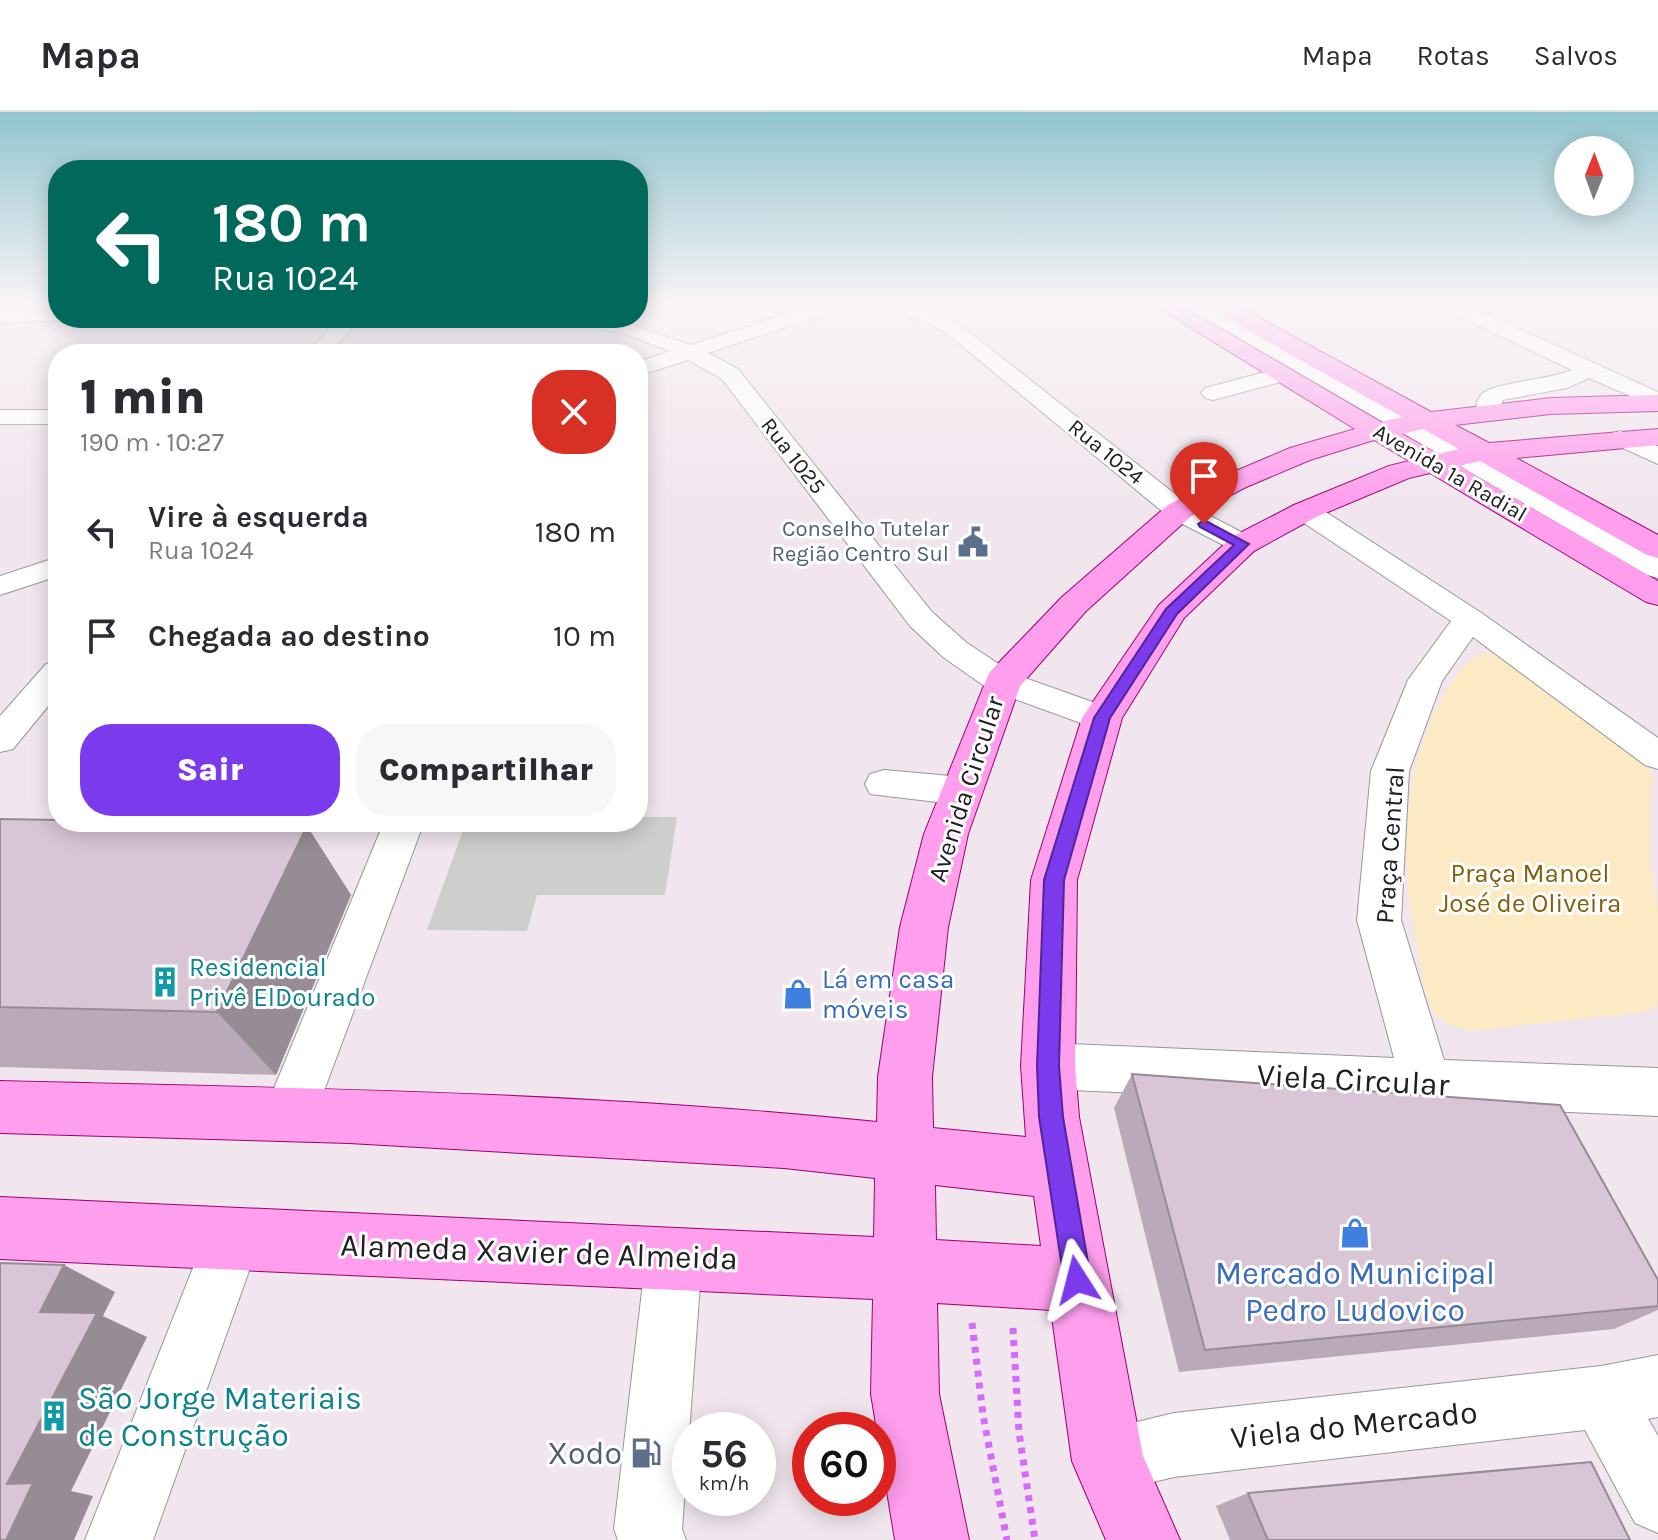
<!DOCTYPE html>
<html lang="pt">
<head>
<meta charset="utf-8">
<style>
  :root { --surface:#fff; --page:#f7f7f7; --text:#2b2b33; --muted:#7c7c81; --line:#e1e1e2; --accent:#7c3aed }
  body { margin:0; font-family:Karla,sans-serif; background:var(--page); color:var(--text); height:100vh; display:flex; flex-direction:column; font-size:30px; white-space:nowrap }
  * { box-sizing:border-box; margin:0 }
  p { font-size:26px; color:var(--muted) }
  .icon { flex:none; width:44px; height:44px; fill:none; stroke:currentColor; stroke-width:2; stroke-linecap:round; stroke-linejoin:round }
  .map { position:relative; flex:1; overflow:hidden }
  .drawer { position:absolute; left:48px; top:232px; width:600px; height:488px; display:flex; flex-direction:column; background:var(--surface); border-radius:32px; box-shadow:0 4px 20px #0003 }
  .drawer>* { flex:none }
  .top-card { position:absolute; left:48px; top:48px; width:600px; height:168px; border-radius:32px; box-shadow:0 4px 20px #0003; background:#00695c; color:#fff; overflow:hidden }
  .needle { width:52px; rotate:1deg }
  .controls { position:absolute; left:1554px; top:24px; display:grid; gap:16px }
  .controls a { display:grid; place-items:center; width:80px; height:80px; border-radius:50%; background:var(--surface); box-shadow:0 4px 20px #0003; font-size:40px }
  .speed { position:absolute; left:672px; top:1300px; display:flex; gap:16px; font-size:40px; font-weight:700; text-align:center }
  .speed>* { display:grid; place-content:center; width:104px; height:104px; border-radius:50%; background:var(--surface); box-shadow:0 4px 20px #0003; line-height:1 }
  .speed small { font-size:20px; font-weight:400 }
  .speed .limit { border:12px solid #d22; background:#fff; color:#111 }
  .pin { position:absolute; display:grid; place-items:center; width:68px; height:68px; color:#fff; margin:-82px -34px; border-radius:50% 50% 50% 0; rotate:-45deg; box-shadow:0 0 8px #0007 }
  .pin .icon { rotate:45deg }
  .me { position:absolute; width:88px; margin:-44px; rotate:351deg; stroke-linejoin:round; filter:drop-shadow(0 0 6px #0008) }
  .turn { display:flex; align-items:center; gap:28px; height:168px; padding:0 32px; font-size:36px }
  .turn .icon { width:104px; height:104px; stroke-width:2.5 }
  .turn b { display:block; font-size:56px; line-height:68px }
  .round { display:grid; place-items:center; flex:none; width:84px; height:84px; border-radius:32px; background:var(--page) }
  .head { display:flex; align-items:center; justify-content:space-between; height:136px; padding:0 32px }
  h1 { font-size:48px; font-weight:800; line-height:60px }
  .primary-button { display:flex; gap:16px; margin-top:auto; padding:16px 32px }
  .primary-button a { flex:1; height:92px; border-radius:32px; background:var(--accent); color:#fff; font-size:32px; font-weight:800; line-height:92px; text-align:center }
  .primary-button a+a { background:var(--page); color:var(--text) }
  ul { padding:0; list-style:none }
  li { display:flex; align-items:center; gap:24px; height:104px; padding:0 32px }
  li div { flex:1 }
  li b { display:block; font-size:30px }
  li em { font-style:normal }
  header { display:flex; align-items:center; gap:48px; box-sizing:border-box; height:112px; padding:0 40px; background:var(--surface); border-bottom:2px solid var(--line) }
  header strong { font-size:38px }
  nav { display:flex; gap:44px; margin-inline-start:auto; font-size:28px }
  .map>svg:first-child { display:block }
</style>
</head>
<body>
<header>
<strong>Mapa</strong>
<nav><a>Mapa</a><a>Rotas</a><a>Salvos</a></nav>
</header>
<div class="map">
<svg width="1658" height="1428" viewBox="0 0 1658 1428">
  <rect width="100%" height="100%" fill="#f1e6ee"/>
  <!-- religious -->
  <path fill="#cecece" d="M 638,705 L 677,705 L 665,783 L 537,783 L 527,819 L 427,818 L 466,710 L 638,710 Z"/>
  <!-- park -->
  <path fill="#fbeac3" d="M 1484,541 L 1501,544 L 1642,646 L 1652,661 L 1649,745 L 1658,799 L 1658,890 L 1652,899 L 1469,919 C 1461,916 1448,913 1441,908 C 1424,894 1423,865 1419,845 C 1400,757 1398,666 1443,584 C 1453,567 1465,547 1484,541 Z"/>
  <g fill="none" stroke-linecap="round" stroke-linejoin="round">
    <!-- minor casing -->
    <g stroke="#979797" stroke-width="2">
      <g id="minor">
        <path d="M 823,190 L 853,190 L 850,194 L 708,241 L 738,257 L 932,500 L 967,531 L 1014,562 L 1115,598 L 1120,606 L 1115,614 L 1102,618 L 1089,614 L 990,578 L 943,545 L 910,514 L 722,267 L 688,248 L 638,264 L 638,250 L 670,239 L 627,223 L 565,210 L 562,206 L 614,207 L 691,233 Z"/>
        <path d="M 885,190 L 911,190 L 958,211 L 1189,393 L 1253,426 L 1258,432 L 1253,438 L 1243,441 L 1233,438 L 1169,405 L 944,219 L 888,194 Z"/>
        <path d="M 1177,190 L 1201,190 L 1658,445 L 1658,466 L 1647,463 Z"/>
        <path d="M 1434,190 L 1460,190 L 1658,280 L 1658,296 L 1589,266 L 1567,276 L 1503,288 L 1496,306 L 1480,306 L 1476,301 C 1477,294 1476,288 1481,283 C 1492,270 1550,268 1572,258 L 1437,194 Z"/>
        <path d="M 58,198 L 58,206 L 67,206 L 65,208 L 0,211 L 0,199 Z"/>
        <path d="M 339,206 L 360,206 L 330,242 L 307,242 Z"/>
        <path d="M 1280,256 L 1288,258 L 1291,263 L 1288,268 L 1213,288 L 1205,286 L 1201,281 L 1205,276 Z"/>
        <rect x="0" y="298" width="58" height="14"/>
        <path d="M 1621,319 L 1658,334 L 1658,352 L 1612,331 L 1609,326 L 1612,321 Z"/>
        <path d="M 1305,391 L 1315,393 L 1480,500 L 1658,626 L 1658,657 L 1645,653 L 1473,525 L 1442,569 L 1409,659 L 1401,808 L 1444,948 L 1658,956 L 1658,1004 L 1048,977 L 1031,970 L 1023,954 L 1031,938 L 1048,931 L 1394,946 L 1357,808 L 1371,659 L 1408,568 L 1451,509 L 1295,405 L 1291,399 L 1295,393 Z"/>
        <path d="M 58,445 L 58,464 L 0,483 L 0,464 Z"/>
        <path d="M 58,549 L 58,582 L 13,637 L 0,640 L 0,604 L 46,552 Z"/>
        <path d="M 884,658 L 962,665 L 976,669 L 981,679 L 976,689 L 962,693 L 870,682 L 865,672 L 870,662 Z"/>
        <path d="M 384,710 L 424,710 L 315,1003 L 307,1020 L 289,1027 L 271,1020 L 263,1003 Z"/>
        <path d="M 232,1100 L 252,1108 L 260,1128 L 153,1428 L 85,1428 L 212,1108 Z"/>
        <path d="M 674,1117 L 694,1125 L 702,1145 L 682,1417 L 686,1428 L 618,1428 L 614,1417 L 646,1145 L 654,1125 Z"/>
        <path d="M 1658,1243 L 1658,1305 L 1648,1307 L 1658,1324 L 1658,1421 L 1635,1411 L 1585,1318 L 1174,1365 L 1108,1381 L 1085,1372 L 1076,1349 L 1085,1326 L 1108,1317 L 1174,1301 L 1601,1254 Z"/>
      </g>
    </g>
    <!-- major casing -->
    <g stroke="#9c0070" stroke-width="2">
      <path id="major" d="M 1149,190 L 1175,190 L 1381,310 L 1402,305 L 1225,206 L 1222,201 L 1225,196 L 1241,196 L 1431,300 L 1551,286 L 1658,283 L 1658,299 L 1551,302 L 1455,313 L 1489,331 L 1658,317 L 1658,333 L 1516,346 L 1658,423 L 1658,446 L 1647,443 L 1480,349 L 1459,354 L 1658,469 L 1658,493 L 1646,490 L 1430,361 L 1409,366 L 1316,405 L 1254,439 L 1184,506 L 1122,606 L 1077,768 L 1075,954 L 1079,1005 L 1143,1344 L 1180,1428 L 1106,1428 L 1072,1349 L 1051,1198 L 937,1191 L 939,1282 L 969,1428 L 895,1428 L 871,1282 L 873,1187 L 0,1147 L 0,1085 L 874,1125 L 875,1066 L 784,1056 L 349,1031 L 0,1021 L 0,969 C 292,976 586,980 877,1010 L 878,965 L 900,815 L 924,722 L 989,561 L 1062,485 L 1168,393 L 1224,364 L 1290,336 L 1355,317 ZM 1423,317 L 1459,337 L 1438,342 L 1402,322 ZM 1374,328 L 1409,349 L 1389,354 L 1294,393 L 1232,425 L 1159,493 L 1088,597 L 1082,606 L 1031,768 L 1021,954 L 1026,1025 L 933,1016 L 932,965 L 948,815 L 968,722 L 1020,574 L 1086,499 L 1190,405 L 1244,376 L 1310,348 ZM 935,1073 L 1034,1084 L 1041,1134 L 936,1128 Z"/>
    </g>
    <!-- path -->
    <g stroke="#d46afe" stroke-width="7" stroke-dasharray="6 6" stroke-linecap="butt">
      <path d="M 972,1211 L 983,1303 L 1007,1428"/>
      <path d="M 1013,1216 L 1019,1320 L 1035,1428"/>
    </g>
    <!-- minor -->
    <use href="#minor" fill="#fff" fill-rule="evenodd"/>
    <!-- major -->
    <use href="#major" fill="#fe9eed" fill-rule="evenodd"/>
  </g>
  <!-- wall -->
  <g fill="#baaab9">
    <path d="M 0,707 L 307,714 L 351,783 L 276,963 L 0,955 Z"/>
    <path d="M 1132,962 L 1658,1168 L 1658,1198 L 1614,1217 L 1179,1260 L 1114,996 Z"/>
    <path d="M 1248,1381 L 1630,1428 L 1230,1428 L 1216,1394 Z"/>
  </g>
  <!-- shaded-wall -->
  <g fill="#978b96">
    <path d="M 307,714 L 351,783 L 276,963 L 217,900 Z"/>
    <path d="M 64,1153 L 115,1180 L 103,1204 L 147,1225 L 71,1379 L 93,1384 L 74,1428 L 6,1428 L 7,1372 L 40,1200 Z"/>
  </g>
  <!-- building -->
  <g fill="#d8c6d7" stroke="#978b96" stroke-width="2">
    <path d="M 0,707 L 58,708 L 58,710 L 139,710 L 307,714 L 217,900 L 0,895 Z"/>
    <path d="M 1132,962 L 1560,993 L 1658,1168 L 1658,1194 L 1205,1238 Z"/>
    <path d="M 0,1151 L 64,1153 L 40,1200 L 97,1201 L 7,1372 L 33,1371 L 6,1428 L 0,1428 Z"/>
    <path d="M 1591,1350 L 1630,1428 L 1268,1428 L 1248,1381 Z"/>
  </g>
  <!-- sky -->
  <linearGradient id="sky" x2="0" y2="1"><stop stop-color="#91c5ce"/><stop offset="0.49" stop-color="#f9f4f7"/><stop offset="1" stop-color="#f9f4f7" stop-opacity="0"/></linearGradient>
  <rect width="1658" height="390" fill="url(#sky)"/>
  <!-- route -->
  <path fill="#7c3aed" stroke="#51269a" stroke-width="2" d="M 1204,408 L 1249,432 L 1177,502 L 1110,606 L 1064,768 L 1059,954 L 1063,1005 L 1091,1168 L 1087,1177 L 1077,1181 L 1068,1177 L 1064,1168 L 1039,1005 L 1037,954 L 1044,768 L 1094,606 L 1166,497 L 1234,433 L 1200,415 L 1198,412 Z"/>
  <!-- icons -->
  <defs>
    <g id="civic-bare" transform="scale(2.4)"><path d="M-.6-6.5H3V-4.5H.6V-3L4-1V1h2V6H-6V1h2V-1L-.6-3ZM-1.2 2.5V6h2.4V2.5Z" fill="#5c6f8a" stroke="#fff" stroke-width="2.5" paint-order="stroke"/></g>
    <g id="building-bare" transform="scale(2.4)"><path d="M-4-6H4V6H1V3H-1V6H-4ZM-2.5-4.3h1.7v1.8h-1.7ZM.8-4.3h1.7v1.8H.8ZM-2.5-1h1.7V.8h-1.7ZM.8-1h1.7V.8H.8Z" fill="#0f9aa8" stroke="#fff" stroke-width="2.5" paint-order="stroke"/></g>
    <g id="shop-bare" transform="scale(2.4)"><path d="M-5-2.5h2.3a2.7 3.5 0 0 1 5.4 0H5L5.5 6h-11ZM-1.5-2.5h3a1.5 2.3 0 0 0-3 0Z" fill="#3f7fe0" stroke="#fff" stroke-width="2.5" paint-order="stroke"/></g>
    <g id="fuel-bare" transform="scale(2.4)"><path d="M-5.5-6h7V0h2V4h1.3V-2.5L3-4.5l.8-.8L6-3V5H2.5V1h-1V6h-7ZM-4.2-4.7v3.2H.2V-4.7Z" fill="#5c6f8a" stroke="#fff" stroke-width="2.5" paint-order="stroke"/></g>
  </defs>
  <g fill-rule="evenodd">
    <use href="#civic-bare" x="973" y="430"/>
    <use href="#building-bare" x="165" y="870"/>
    <use href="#shop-bare" x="798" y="882"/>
    <use href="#shop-bare" x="1355" y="1121"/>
    <use href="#building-bare" x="54" y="1304"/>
    <use href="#fuel-bare" x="646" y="1341"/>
  </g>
  <g text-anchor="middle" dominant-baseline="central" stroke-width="6" stroke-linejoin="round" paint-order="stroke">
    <!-- far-street labels -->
    <g font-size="22" fill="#202020" stroke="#fff">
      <text transform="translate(1106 340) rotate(39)">Rua 1024</text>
      <text transform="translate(793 344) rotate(52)">Rua 1025</text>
      <text transform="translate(1450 361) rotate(30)">Avenida 1ª Radial</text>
    </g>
    <!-- far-service labels -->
    <g font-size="22" fill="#4e5e75" stroke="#fff" text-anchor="end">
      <text x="949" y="417">Conselho Tutelar<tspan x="949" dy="25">Região Centro Sul</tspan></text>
    </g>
    <!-- street labels -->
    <g font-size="26" fill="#202020" stroke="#fff">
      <text transform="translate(966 677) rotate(-72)">Avenida Circular</text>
      <text transform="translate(1390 733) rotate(-86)">Praça Central</text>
    </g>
    <!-- park labels -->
    <g font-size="26" fill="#845e09" stroke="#fff">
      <text x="1530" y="761">Praça Manoel<tspan x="1530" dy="30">José de Oliveira</tspan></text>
    </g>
    <!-- culture labels -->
    <g font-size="26" fill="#0d838f" stroke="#fff" text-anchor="start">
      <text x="189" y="855">Residencial<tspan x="189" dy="30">Privê ElDourado</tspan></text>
    </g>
    <!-- shop labels -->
    <g font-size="26" fill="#366cbe" stroke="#fff" text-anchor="start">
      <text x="822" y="867">Lá em casa<tspan x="822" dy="30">móveis</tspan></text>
    </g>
    <!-- near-street labels -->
    <g font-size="32" fill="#202020" stroke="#fff">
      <text transform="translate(1353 968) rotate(3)">Viela Circular</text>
      <text transform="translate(539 1140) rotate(2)">Alameda Xavier de Almeida</text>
      <text transform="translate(1354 1313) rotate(-6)">Viela do Mercado</text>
    </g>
    <!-- near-shop labels -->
    <g font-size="32" fill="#366cbe" stroke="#fff">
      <text x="1355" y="1161">Mercado Municipal<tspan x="1355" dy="37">Pedro Ludovico</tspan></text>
    </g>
    <!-- near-culture labels -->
    <g font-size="32" fill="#0d838f" stroke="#fff" text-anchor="start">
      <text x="78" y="1286">São Jorge Materiais<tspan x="78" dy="37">de Construção</tspan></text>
    </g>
    <!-- near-service labels -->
    <g font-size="32" fill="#4e5e75" stroke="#fff" text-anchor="end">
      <text x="622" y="1341">Xodo</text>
    </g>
  </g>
</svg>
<div class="controls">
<a><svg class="needle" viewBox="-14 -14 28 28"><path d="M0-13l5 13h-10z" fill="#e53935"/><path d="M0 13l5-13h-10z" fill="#7c7c81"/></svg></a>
</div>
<div class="speed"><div>56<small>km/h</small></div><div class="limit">60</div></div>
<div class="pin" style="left:1204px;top:412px;background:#d93025"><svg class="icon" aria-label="arrive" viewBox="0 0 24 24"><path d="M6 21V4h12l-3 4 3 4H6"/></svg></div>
<svg class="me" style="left:1077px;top:1168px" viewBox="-20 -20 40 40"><path d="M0-17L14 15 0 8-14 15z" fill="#7c3aed" stroke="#fff" stroke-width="4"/></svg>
<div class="top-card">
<div class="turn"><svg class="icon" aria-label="left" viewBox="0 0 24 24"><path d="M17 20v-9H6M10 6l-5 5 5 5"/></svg><div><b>180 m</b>Rua 1024</div></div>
</div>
<section class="drawer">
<div class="head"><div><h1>1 min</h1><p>190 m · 10:27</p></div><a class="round" style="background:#d93025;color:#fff"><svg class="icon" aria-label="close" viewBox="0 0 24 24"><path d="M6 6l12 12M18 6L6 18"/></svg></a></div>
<ul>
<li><svg class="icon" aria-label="left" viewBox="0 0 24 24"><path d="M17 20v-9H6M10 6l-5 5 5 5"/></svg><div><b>Vire à esquerda</b><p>Rua 1024</p></div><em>180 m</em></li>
<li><svg class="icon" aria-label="arrive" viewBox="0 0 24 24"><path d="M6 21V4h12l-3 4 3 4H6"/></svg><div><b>Chegada ao destino</b></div><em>10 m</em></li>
</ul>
<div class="primary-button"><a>Sair</a><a>Compartilhar</a></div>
</section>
</div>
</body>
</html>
